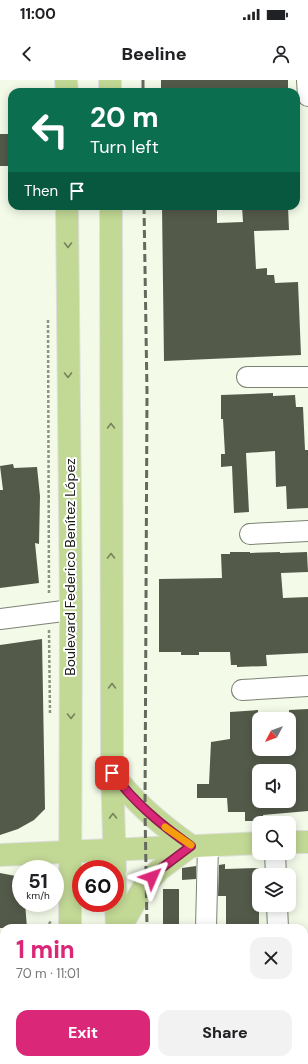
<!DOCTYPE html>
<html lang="en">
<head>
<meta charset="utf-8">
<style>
  :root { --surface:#fff; --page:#f2f2f2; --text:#202124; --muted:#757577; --accent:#db2777 }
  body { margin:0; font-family:"DM Sans",sans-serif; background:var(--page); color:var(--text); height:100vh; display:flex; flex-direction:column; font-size:15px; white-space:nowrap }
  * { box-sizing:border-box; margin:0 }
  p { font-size:13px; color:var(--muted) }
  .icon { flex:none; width:22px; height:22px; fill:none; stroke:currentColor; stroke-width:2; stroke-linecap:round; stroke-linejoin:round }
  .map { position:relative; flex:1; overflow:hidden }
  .details { position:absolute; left:0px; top:844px; width:308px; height:140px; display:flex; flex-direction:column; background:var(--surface); border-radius:12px 12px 0 0; box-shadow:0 2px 10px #0003 }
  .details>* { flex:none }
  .top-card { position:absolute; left:8px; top:8px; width:292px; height:122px; border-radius:12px; box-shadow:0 2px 10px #0003; background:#0b6e4f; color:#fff; overflow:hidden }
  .needle { width:26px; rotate:229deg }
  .tools { position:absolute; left:252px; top:632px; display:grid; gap:8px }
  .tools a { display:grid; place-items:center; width:44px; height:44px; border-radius:8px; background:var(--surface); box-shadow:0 2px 10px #0003; font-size:20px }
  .speed { position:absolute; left:12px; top:780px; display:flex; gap:8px; font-size:20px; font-weight:700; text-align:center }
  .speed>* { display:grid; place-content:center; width:52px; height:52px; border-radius:50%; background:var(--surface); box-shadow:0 2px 10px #0003; line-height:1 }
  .speed small { font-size:10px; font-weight:400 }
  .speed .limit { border:6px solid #d22; background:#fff; color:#111 }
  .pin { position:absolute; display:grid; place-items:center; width:34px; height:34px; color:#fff; margin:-17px; border-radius:8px; box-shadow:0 2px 6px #0006 }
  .me { position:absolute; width:44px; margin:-22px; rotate:47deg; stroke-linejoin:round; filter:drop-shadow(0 0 3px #0008) }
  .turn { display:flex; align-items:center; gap:14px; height:84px; padding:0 16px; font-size:18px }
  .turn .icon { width:52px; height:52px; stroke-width:2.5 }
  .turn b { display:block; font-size:28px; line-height:34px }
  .then { display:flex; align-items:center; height:38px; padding:0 16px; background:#0003; gap:8px; font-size:15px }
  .round { display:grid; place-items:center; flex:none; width:42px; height:42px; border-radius:12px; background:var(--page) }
  .overview { display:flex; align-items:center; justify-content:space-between; height:68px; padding:0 16px }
  h1 { font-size:24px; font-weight:800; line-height:30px; color:var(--accent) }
  .primary-button { display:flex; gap:8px; margin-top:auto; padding:8px 16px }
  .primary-button a { flex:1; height:46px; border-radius:12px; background:var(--accent); color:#fff; font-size:16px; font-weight:800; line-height:46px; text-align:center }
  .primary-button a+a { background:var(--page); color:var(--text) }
  .status { display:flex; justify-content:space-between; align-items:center; height:28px; padding:0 20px; background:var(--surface); direction:ltr }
  .status svg { height:11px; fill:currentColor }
  header { display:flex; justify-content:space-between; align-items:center; height:52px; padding:0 16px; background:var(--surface); font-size:18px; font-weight:800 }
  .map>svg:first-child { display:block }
</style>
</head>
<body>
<div class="status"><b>11:00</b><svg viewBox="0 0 49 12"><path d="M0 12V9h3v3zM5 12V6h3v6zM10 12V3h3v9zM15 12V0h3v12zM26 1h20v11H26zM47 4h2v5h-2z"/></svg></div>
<header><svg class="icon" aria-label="back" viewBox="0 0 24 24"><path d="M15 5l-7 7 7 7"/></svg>Beeline<svg class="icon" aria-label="person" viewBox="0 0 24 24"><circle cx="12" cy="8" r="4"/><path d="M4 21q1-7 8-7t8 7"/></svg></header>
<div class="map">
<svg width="308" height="984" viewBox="0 0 308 984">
  <rect width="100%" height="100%" fill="#f3fae8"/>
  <!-- building -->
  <g fill="#545a4a" fill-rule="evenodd">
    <rect x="161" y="0" width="127" height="12"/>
    <rect x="0" y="54" width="12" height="32"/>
    <path d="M 162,126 L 217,126 L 217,143 L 243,142 L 242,126 L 288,126 L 289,150 L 254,151 L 256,189 L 267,188 L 267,195 L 274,195 L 275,203 L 298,202 L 301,275 L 164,281 Z"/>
    <path d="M 273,313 L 273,316 L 295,315 L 296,327 L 303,327 L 305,370 L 308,370 L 308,428 L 287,429 L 286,406 L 276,407 L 275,371 L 246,373 L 249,432 L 234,433 L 232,386 L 221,387 L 221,374 L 225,374 L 223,339 L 221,339 L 221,315 Z"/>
    <path d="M 13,384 L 14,388 L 37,387 L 40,416 L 39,464 L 35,463 L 39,503 L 0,508 L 0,410 L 3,410 L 0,386 Z"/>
    <path d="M 230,472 L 250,472 L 250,473 L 280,472 L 280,473 L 307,472 L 308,492 L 281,493 L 283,518 L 308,517 L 308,573 L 266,575 L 267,586 L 237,587 L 237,585 L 231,585 L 230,572 L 199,572 L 199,575 L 181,575 L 181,572 L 159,572 L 159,499 L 222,498 L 221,474 L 230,474 Z"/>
    <path d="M 42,559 L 45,729 L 34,740 L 18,749 L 0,755 L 0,565 Z"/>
    <path d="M 308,629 L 308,731 L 263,735 L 264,741 L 245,741 L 245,732 L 228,732 L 227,718 L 197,718 L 197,704 L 209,704 L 211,662 L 230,659 L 230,632 L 258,630 L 259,669 L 289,669 L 289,630 ZM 259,691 L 289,691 L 289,721 L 259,721 Z"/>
    <path d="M 225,784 L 225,789 L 259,788 L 259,848 L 226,848 L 226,816 L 218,816 L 219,785 Z"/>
    <path d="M 196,786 L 196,799 L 182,800 L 182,788 Z"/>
    <path d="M 0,793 L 21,797 L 21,823 L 25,823 L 27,848 L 0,848 Z"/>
    <rect x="163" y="809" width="16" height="39"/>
  </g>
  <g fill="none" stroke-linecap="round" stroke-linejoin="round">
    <!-- minor casing -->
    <g stroke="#7c8373" stroke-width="22">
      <g id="minor">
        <path d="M 307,0 L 308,16"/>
        <path d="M 247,297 L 308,297"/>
        <path d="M 250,454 L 308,451"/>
        <path d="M 0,539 L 71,530"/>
        <path d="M 242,610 L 308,606"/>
        <path d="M 275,773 L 276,795"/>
        <path d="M 277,825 L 278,848"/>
        <path d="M 206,848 L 208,765"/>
        <path d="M 304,921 L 308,920"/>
        <path d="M 284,980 L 284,984"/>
        <path d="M 204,984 L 204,980"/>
      </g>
    </g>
    <!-- major casing -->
    <g stroke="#dedfde" stroke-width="24">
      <g id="major">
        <path d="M 66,0 L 67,12"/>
        <path d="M 110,0 L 110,12"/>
        <path d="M 67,126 L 71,530 L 70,848"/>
        <path d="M 111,126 L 112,693 L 115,789"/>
        <path d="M 112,693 C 135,723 160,744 191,766 L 159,790 L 145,805 L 120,848"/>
        <path d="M 289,762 L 308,762"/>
        <path d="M 0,775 L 259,763"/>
        <path d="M 115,800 L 117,848"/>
        <path d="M 119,980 L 119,984"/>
        <path d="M 70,984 L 70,980"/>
      </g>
    </g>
    <!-- path -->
    <g stroke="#8d9285" stroke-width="2.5" stroke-dasharray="3 2" stroke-linecap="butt">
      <path d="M 48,240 L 49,515"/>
      <path d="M 49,550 L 50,635"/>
      <path d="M 46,848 L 51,841"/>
      <path d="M 43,980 L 43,984"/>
    </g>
    <!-- minor -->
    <use href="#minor" stroke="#fff" stroke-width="20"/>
    <!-- major -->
    <use href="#major" stroke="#c2d895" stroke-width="22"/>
    <!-- rail -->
    <g stroke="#65695e" stroke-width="3" stroke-dasharray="8 4" stroke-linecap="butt">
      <path d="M 143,0 L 143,12"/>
      <path d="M 144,126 L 147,313 L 145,730 L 147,848"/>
      <path d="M 154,980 L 154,984"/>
    </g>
  </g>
  <!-- one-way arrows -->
  <defs><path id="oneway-chevron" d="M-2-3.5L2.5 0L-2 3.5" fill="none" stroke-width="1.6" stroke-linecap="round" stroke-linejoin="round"/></defs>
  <g stroke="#75825a">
    <use href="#oneway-chevron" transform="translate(68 165) rotate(90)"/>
    <use href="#oneway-chevron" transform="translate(68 295) rotate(89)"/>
    <use href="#oneway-chevron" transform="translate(111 346) rotate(-90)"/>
    <use href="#oneway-chevron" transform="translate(111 476) rotate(-90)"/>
    <use href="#oneway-chevron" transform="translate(112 606) rotate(-90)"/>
    <use href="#oneway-chevron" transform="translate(71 636) rotate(90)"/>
    <use href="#oneway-chevron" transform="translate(113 736) rotate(-91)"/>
  </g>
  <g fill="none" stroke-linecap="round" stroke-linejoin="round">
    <!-- route casing -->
    <g stroke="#8e194d" stroke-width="10">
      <path id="route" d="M 112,693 C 135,723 160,744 191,766 L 159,790 L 152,797"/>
    </g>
    <!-- route -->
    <use href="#route" stroke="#db2777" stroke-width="7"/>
    <!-- slow -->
    <path stroke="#f59e0b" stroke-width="7" d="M 165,747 L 191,765"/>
  </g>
  <g text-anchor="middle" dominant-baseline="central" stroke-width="4" stroke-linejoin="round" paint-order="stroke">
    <!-- street labels -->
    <g font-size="14" fill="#161812" stroke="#fff">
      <text transform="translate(70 487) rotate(-90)">Boulevard Federico Benítez López</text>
    </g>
  </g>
</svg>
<div class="tools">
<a><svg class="needle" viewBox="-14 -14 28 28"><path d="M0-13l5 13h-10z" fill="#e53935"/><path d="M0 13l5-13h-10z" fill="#757577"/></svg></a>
<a><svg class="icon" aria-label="sound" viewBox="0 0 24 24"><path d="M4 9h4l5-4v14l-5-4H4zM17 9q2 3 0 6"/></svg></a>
<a><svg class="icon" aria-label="search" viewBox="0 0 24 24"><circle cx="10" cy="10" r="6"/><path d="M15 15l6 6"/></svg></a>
<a><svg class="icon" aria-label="layers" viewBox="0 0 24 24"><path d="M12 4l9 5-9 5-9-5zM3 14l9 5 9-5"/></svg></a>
</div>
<div class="speed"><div>51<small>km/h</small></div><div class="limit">60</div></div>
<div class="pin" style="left:112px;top:693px;background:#d93025"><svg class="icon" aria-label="arrive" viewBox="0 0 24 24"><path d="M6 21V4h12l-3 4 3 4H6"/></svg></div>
<svg class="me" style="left:152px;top:797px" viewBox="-20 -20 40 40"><path d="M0-17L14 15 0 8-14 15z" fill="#db2777" stroke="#fff" stroke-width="4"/></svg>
<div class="top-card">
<div class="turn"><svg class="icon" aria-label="left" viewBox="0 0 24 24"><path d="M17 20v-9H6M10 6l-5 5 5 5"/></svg><div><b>20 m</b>Turn left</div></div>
<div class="then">Then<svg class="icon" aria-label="arrive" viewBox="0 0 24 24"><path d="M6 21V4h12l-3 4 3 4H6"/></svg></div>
</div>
<section class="details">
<div class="overview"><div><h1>1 min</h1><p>70 m · 11:01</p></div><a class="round"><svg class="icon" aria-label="close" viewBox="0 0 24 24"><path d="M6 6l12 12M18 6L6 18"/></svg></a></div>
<div class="primary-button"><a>Exit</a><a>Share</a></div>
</section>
</div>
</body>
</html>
